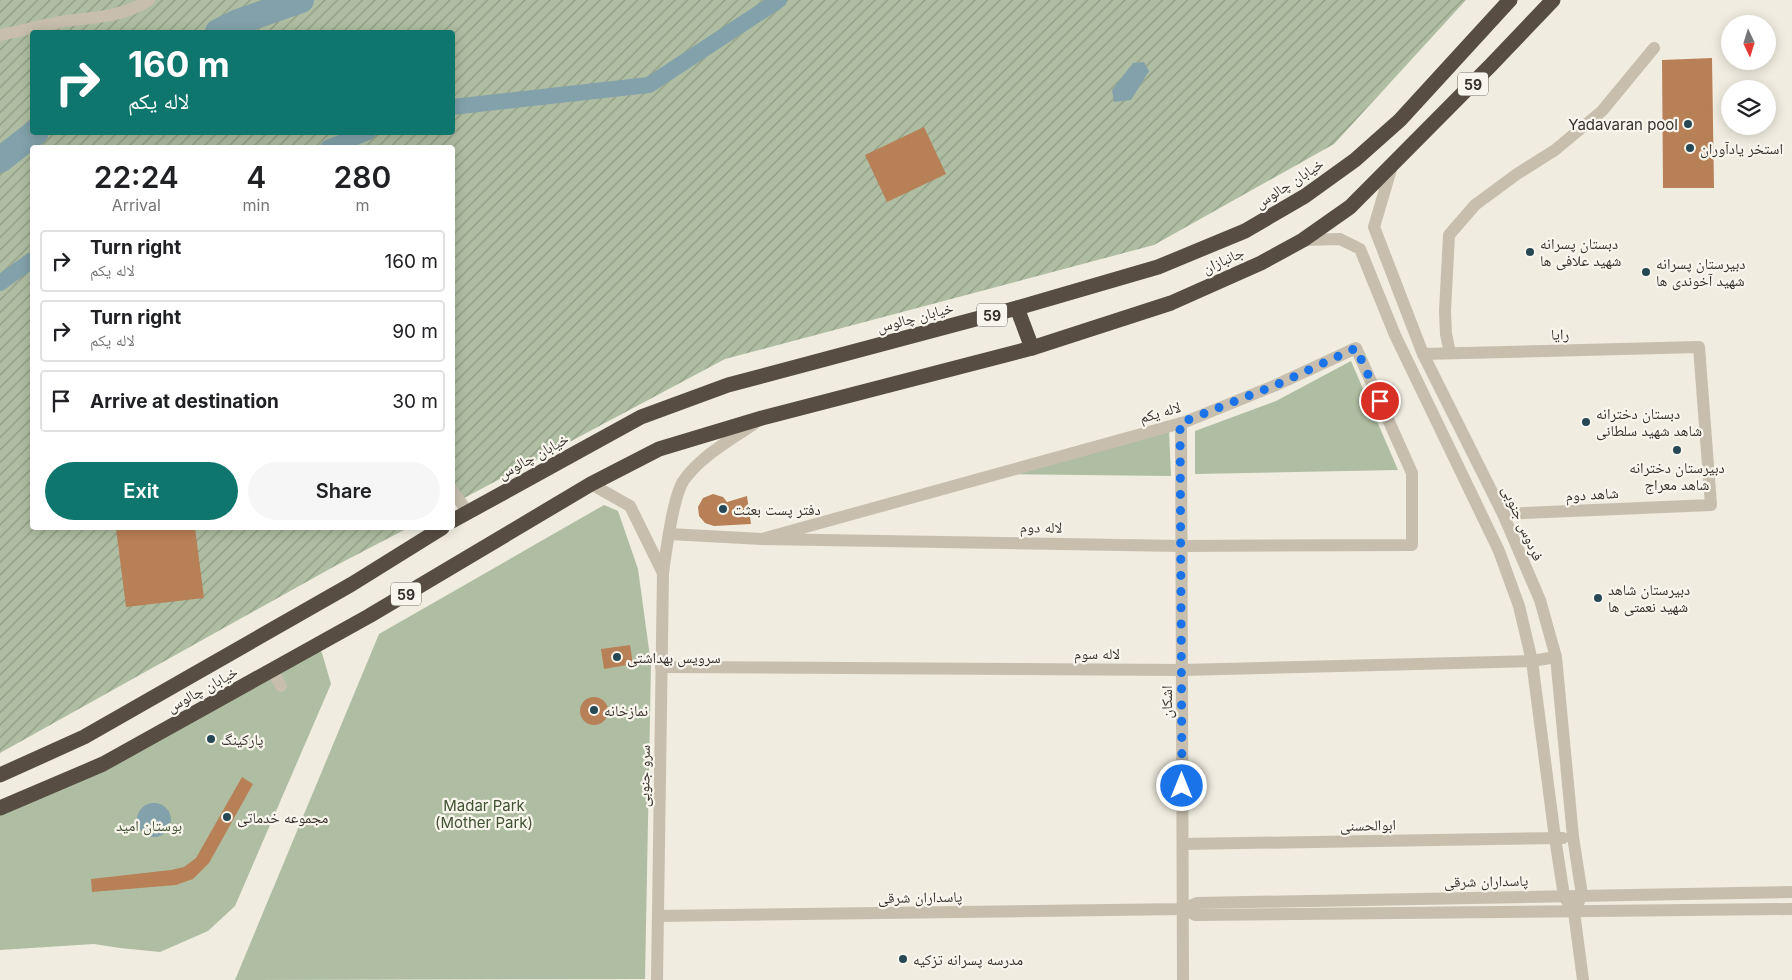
<!DOCTYPE html>
<html lang="en">
<head>
<meta charset="utf-8">
<style>
  :root { --surface:#fff; --page:#f6f6f6; --text:#202124; --muted:#757577; --line:#e0e0e0; --accent:#0f766e }
  body { margin:0; font-family:Inter,"Noto Naskh Arabic",sans-serif; background:var(--page); color:var(--text); height:100vh; display:flex; flex-direction:column; font-size:19px; white-space:nowrap }
  * { box-sizing:border-box; margin:0 }
  p { font-size:16px; color:var(--muted) }
  .icon { flex:none; width:28px; height:28px; fill:none; stroke:currentColor; stroke-width:2; stroke-linecap:round; stroke-linejoin:round }
  .map { position:relative; flex:1; overflow:hidden }
  .details { position:absolute; left:30px; top:145px; width:425px; height:385px; display:flex; flex-direction:column; background:var(--surface); border-radius:5px; box-shadow:0 2px 12px #0003 }
  .details>* { flex:none }
  .hud { position:absolute; left:30px; top:30px; width:425px; height:105px; border-radius:5px; box-shadow:0 2px 12px #0003; background:#0f766e; color:#fff; overflow:hidden }
  .needle { width:32px; rotate:176deg }
  .tools { position:absolute; left:1721px; top:15px; display:grid; gap:10px }
  .tools a { display:grid; place-items:center; width:55px; height:55px; border-radius:50%; background:var(--surface); box-shadow:0 2px 12px #0003; font-size:25px }
  .pin { position:absolute; display:grid; place-items:center; width:42px; height:42px; color:#fff; margin:-21px; border:2px solid #fff; border-radius:50%; box-shadow:0 1px 5px #0007 }
  .me { position:absolute; width:55px; margin:-28px; rotate:0deg; stroke-linejoin:round; filter:drop-shadow(0 0 4px #0008) }
  .turn { display:flex; align-items:center; gap:18px; height:105px; padding:0 15px; font-size:22px }
  .turn .icon { width:65px; height:65px; stroke-width:2.5 }
  .turn b { display:block; font-size:35px; line-height:42px }
  .eta { display:flex; justify-content:space-evenly; align-items:center; height:85px; text-align:center }
  .eta b { font-size:30px; font-weight:600; line-height:35px }
  .cta { display:flex; gap:10px; margin-top:auto; padding:10px 15px }
  .cta a { flex:1; height:58px; border-radius:30px; background:var(--accent); color:#fff; font-size:20px; font-weight:600; line-height:58px; text-align:center }
  .cta a+a { background:var(--page); color:var(--text) }
  ul { padding:0; list-style:none }
  li { display:flex; align-items:center; gap:15px; height:62px; margin:0 10px 8px; padding:0 5px; border:2px solid var(--line); border-radius:5px }
  li div { flex:1 }
  li b { display:block; font-size:19px }
  li em { font-style:normal }
  .map>svg:first-child { display:block }
</style>
</head>
<body>
<div class="map">
<svg width="1792" height="980" viewBox="0 0 1792 980">
  <defs>
    <pattern id="garden-furrows" width="10" height="10" patternUnits="userSpaceOnUse" patternTransform="scale(1.25)"><rect width="10" height="10" fill="#afbea2"/><path d="M-1 1l2-2M0 10L10 0M9 11l2-2" fill="none" stroke="#8f9b84"/></pattern>
  </defs>
  <rect width="100%" height="100%" fill="#f0ece0"/>
  <!-- green -->
  <g fill="#afbea2">
    <path d="M 1351,361 L 1398,470 L 1195,474 L 1195,431 L 1276,401 Z"/>
    <path d="M 1169,430 L 1171,476 L 998,474 Z"/>
    <path d="M 604,505 L 618,511 L 638,569 L 651,664 L 645,979 L 235,980 L 379,634 Z"/>
    <path d="M 317,645 L 322,653 L 331,684 L 235,906 L 208,931 L 160,952 L 120,948 L 94,944 L 0,950 L 0,808 L 103,764 Z"/>
  </g>
  <!-- garden -->
  <path fill="url(#garden-furrows)" fill-rule="evenodd" d="M 0,0 L 1466,0 L 1334,144 L 1154,245 L 725,359 L 453,504 L 452,148 L 32,148 L 32,528 L 408,528 L 335,566 L 0,753 ZM 32,32 L 452,32 L 452,132 L 32,132 Z"/>
  <!-- water -->
  <g fill="#82a1aa">
    <path d="M 1144,62 L 1149,71 L 1131,100 L 1114,102 L 1112,90 L 1133,63 Z"/>
    <circle cx="154" cy="820" r="17"/>
  </g>
  <g fill="none" stroke-linecap="round" stroke-linejoin="round">
    <!-- canal -->
    <g stroke="#82a1aa" stroke-width="16">
      <path d="M 452,107 L 649,85 L 779,0"/>
      <path d="M 328,148 L 368,132"/>
      <path d="M 0,283 L 32,260"/>
    </g>
    <!-- river -->
    <g stroke="#82a1aa" stroke-width="26">
      <path d="M 218,32 L 238,22 L 301,0"/>
      <path d="M 0,160 L 36,132"/>
    </g>
  </g>
  <!-- building -->
  <g fill="#b88057">
    <path d="M 1712,58 L 1714,188 L 1663,188 L 1662,60 Z"/>
    <path d="M 924,127 L 946,174 L 887,202 L 865,155 Z"/>
    <path d="M 713,494 L 723,497 L 727,502 L 747,496 L 751,524 L 714,526 L 705,523 L 699,516 L 698,507 L 703,498 Z"/>
    <path d="M 116,528 L 195,528 L 204,598 L 126,607 Z"/>
    <path d="M 630,645 L 633,664 L 604,669 L 601,649 Z"/>
    <circle cx="594" cy="711" r="14"/>
    <path d="M 242,777 L 253,784 L 209,863 L 193,879 L 176,885 L 92,892 L 91,879 L 171,870 L 184,867 L 196,858 Z"/>
  </g>
  <g fill="none" stroke-linecap="round" stroke-linejoin="round">
    <!-- minor -->
    <g stroke="#c7bead" stroke-width="12">
      <path d="M 0,35 C 20,31 40,26 60,22 C 91,17 122,18 149,0"/>
      <path d="M 1392,166 L 1374,227 L 1423,354 L 1503,514 L 1540,600 L 1556,657 L 1573,837 L 1582,895 L 1578,903"/>
      <path d="M 1303,240 L 1340,239 L 1360,249 L 1395,335 L 1499,551 L 1519,606 L 1532,661 L 1555,838 L 1564,896 L 1574,912 L 1583,980"/>
      <path d="M 1450,353 L 1446,334 L 1445,311 L 1449,235 L 1475,205 L 1517,174 L 1555,150 L 1602,111 L 1654,48"/>
      <path d="M 1423,354 L 1699,347 L 1711,505 L 1503,514"/>
      <path d="M 1181,423 L 1183,980"/>
      <path d="M 591,484 L 630,506 L 663,573"/>
      <path d="M 452,490 L 467,511"/>
      <path d="M 669,534 L 762,539 L 1181,546 L 1412,545 L 1412,473 L 1356,348 L 1276,385 L 1185,422 L 762,539"/>
      <path d="M 661,667 L 1182,670 L 1532,661 L 1556,657"/>
      <path d="M 272,670 L 281,686"/>
      <path d="M 1183,844 L 1563,838"/>
      <path d="M 1183,909 L 1195,915 L 1792,909"/>
      <path d="M 658,916 L 1183,909 L 1197,903 L 1792,892"/>
      <path d="M 657,980 L 663,573 C 666,552 673,495 684,480 C 702,455 731,440 755,423"/>
    </g>
    <!-- highway -->
    <g stroke="#574d43" stroke-width="15">
      <path d="M 1017,308 L 1032,348"/>
      <path d="M 452,521 L 641,417 L 728,385 L 1017,308 L 1158,267 L 1245,231 L 1305,196 L 1355,160 L 1400,120 L 1510,0"/>
      <path d="M 0,775 L 84,737 L 352,584 L 442,528"/>
      <path d="M 0,808 L 103,764 L 369,616 L 591,484 L 659,449 L 762,418 L 1032,348 L 1171,303 L 1261,263 L 1303,240 L 1350,207 L 1491,65 L 1553,0"/>
    </g>
  </g>
  <g fill="none" stroke-linecap="round" stroke-linejoin="round">
    <!-- route -->
    <path stroke="#1a73e8" stroke-width="9" stroke-dasharray="0 16.2" d="M 1182,786 L 1180,423 L 1276,385 L 1356,348 L 1380,401"/>
  </g>
  <!-- markers -->
  <g fill="#254854" stroke="#f8f5ec" stroke-width="2">
    <circle cx="1688" cy="124" r="5"/>
    <circle cx="1690" cy="148" r="5"/>
    <circle cx="1530" cy="252" r="5"/>
    <circle cx="1646" cy="272" r="5"/>
    <circle cx="1586" cy="422" r="5"/>
    <circle cx="1677" cy="450" r="5"/>
    <circle cx="723" cy="509" r="5"/>
    <circle cx="1598" cy="598" r="5"/>
    <circle cx="617" cy="657" r="5"/>
    <circle cx="594" cy="710" r="5"/>
    <circle cx="211" cy="739" r="5"/>
    <circle cx="227" cy="817" r="5"/>
    <circle cx="903" cy="959" r="5"/>
  </g>
  <g text-anchor="middle" dominant-baseline="central" stroke-width="4.5" stroke-linejoin="round" paint-order="stroke">
    <!-- shield labels -->
    <g fill="#f8f5ec" stroke="#716c65" stroke-width="1">
      <rect x="1458" y="72.5" width="30" height="23" rx="4"/>
      <rect x="977" y="303.5" width="30" height="23" rx="4"/>
      <rect x="391" y="582.5" width="30" height="23" rx="4"/>
    </g>
    <g font-size="14" font-weight="bold" fill="#37312b">
      <text x="1473" y="84">59</text>
      <text x="992" y="315">59</text>
      <text x="406" y="594">59</text>
    </g>
    <!-- poi labels -->
    <g font-size="15" fill="#37312b" stroke="#f8f5ec" text-anchor="start">
      <text x="1678" y="124" text-anchor="end">Yadavaran pool</text>
      <text x="1700" y="148">استخر یادآوران</text>
      <text x="1540" y="243">دبستان پسرانه<tspan x="1540" dy="17">شهید علافی ها</tspan></text>
      <text x="1656" y="263">دبیرستان پسرانه<tspan x="1656" dy="17">شهید آخوندی ها</tspan></text>
      <text x="1596" y="413">دبستان دخترانه<tspan x="1596" dy="17">شاهد شهید سلطانی</tspan></text>
      <text x="1677" y="467" text-anchor="middle">دبیرستان دخترانه<tspan x="1677" dy="17">شاهد معراج</tspan></text>
      <text x="733" y="509">دفتر پست بعثت</text>
      <text x="1608" y="589">دبیرستان شاهد<tspan x="1608" dy="17">شهید نعمتی ها</tspan></text>
      <text x="627" y="657">سرویس بهداشتی</text>
      <text x="604" y="710">نمازخانه</text>
      <text x="221" y="739">پارکینگ</text>
      <text x="237" y="817">مجموعه خدماتی</text>
      <text x="913" y="959">مدرسه پسرانه تزکیه</text>
    </g>
    <!-- street labels -->
    <g font-size="15" fill="#37312b" stroke="#f8f5ec">
      <text transform="translate(1289 183) rotate(-33)">خیابان چالوس</text>
      <text transform="translate(1223 260) rotate(-24)">جانبازان</text>
      <text transform="translate(915 317) rotate(-15)">خیابان چالوس</text>
      <text transform="translate(1560 334) rotate(-1)">رایا</text>
      <text transform="translate(1160 412) rotate(-16)">لاله یکم</text>
      <text transform="translate(533 456) rotate(-29)">خیابان چالوس</text>
      <text transform="translate(1592 494) rotate(-3)">شاهد دوم</text>
      <text transform="translate(1523 523) rotate(66)">فردوس جنوبی</text>
      <text transform="translate(1041 527) rotate(1)">لاله دوم</text>
      <text x="1097" y="653">لاله سوم</text>
      <text transform="translate(202 689) rotate(-29)">خیابان چالوس</text>
      <text transform="translate(1166 702) rotate(-90)">اشکان</text>
      <text transform="translate(644 776) rotate(-89)">سرو جنوبی</text>
      <text transform="translate(1368 825) rotate(-1)">ابوالحسنی</text>
      <text transform="translate(1486 881) rotate(-1)">پاسداران شرقی</text>
      <text transform="translate(920 897) rotate(-1)">پاسداران شرقی</text>
    </g>
    <!-- park labels -->
    <g font-size="15" fill="#405232" stroke="#f8f5ec">
      <text x="484" y="805">Madar Park<tspan x="484" dy="17">(Mother Park)</tspan></text>
      <text x="149" y="825">بوستان امید</text>
    </g>
  </g>
</svg>
<div class="tools">
<a><svg class="needle" viewBox="-14 -14 28 28"><path d="M0-13l5 13h-10z" fill="#e53935"/><path d="M0 13l5-13h-10z" fill="#757577"/></svg></a>
<a><svg class="icon" aria-label="layers" viewBox="0 0 24 24"><path d="M12 4l9 5-9 5-9-5zM3 14l9 5 9-5"/></svg></a>
</div>
<div class="pin" style="left:1380px;top:401px;background:#d93025"><svg class="icon" aria-label="arrive" viewBox="0 0 24 24"><path d="M6 21V4h12l-3 4 3 4H6"/></svg></div>
<svg class="me" style="left:1182px;top:786px" viewBox="-20 -20 40 40"><circle r="17" fill="#1a73e8" stroke="#fff" stroke-width="3"/><path d="M0-11L8 9 0 5-8 9z" fill="#fff"/></svg>
<div class="hud">
<div class="turn"><svg class="icon" aria-label="right" viewBox="0 0 24 24"><path d="M7 20v-9h11M14 6l5 5-5 5"/></svg><div><b>160 m</b>لاله یکم</div></div>
</div>
<section class="details">
<div class="eta">
<div><b>22:24</b><p>Arrival</p></div>
<div><b>4</b><p>min</p></div>
<div><b>280</b><p>m</p></div>
</div>
<ul>
<li><svg class="icon" aria-label="right" viewBox="0 0 24 24"><path d="M7 20v-9h11M14 6l5 5-5 5"/></svg><div><b>Turn right</b><p>لاله یکم</p></div><em>160 m</em></li>
<li><svg class="icon" aria-label="right" viewBox="0 0 24 24"><path d="M7 20v-9h11M14 6l5 5-5 5"/></svg><div><b>Turn right</b><p>لاله یکم</p></div><em>90 m</em></li>
<li><svg class="icon" aria-label="arrive" viewBox="0 0 24 24"><path d="M6 21V4h12l-3 4 3 4H6"/></svg><div><b>Arrive at destination</b></div><em>30 m</em></li>
</ul>
<div class="cta"><a>Exit</a><a>Share</a></div>
</section>
</div>
</body>
</html>
